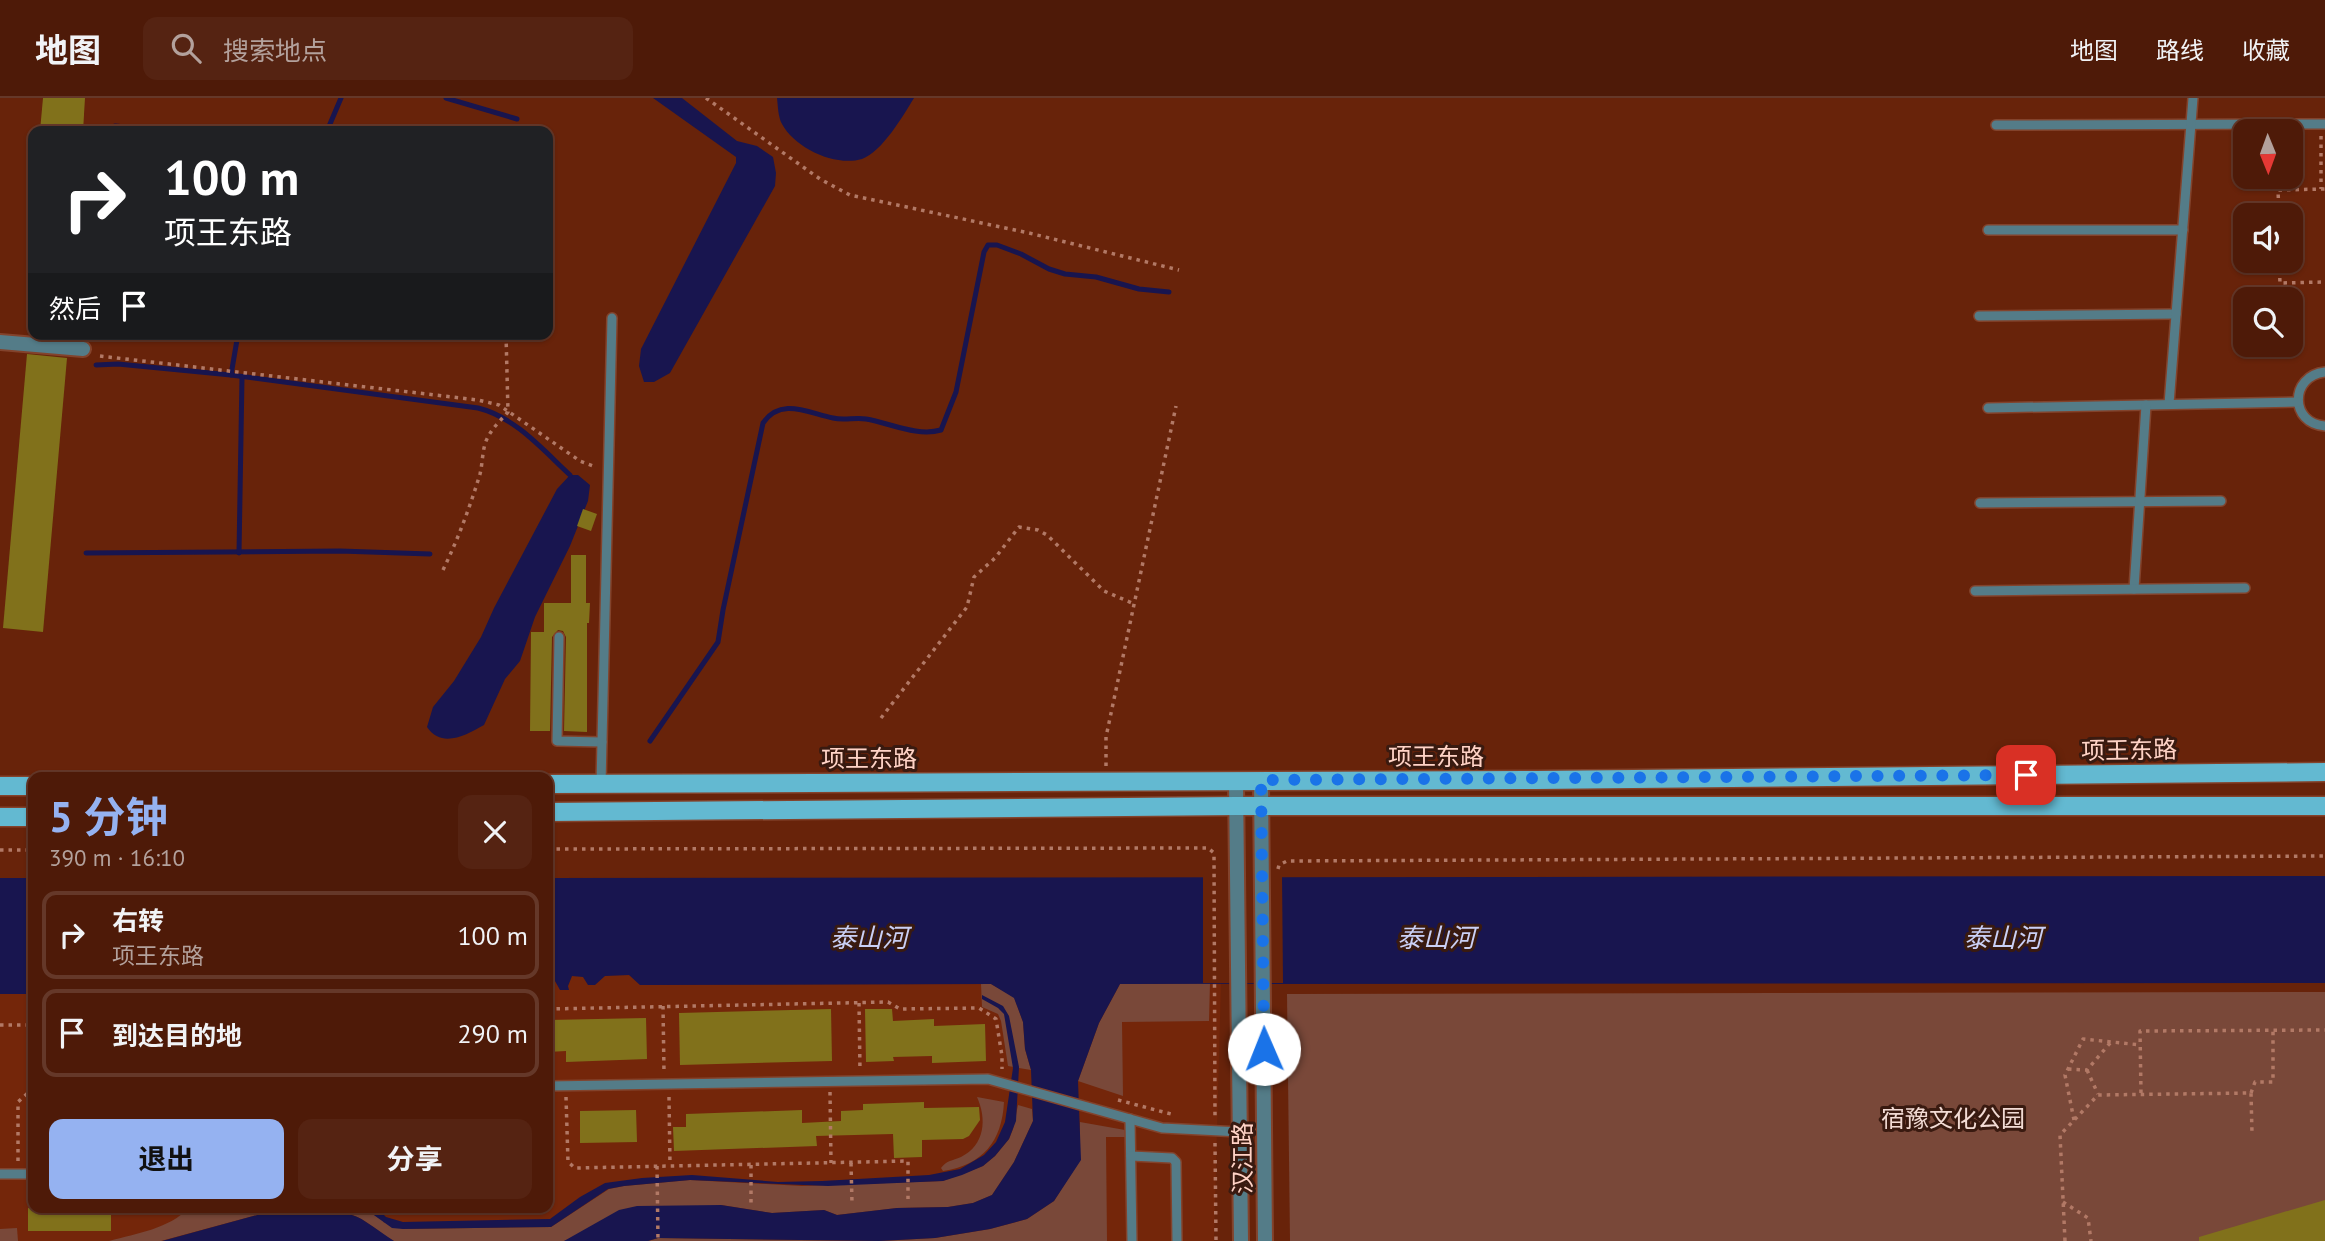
<!DOCTYPE html>
<html lang="zh">
<head>
<meta charset="utf-8">
<style>
  :root { --surface:#4e1a08; --page:#552312; --text:#f1f3f6; --muted:#b3a19c; --line:#653829; --accent:#95b2f1 }
  body { margin:0; font-family:"PT Sans","Noto Sans SC",sans-serif; background:var(--page); color:var(--text); height:100vh; display:flex; flex-direction:column; font-size:26px; white-space:nowrap }
  * { box-sizing:border-box; margin:0 }
  p { font-size:23px; color:var(--muted) }
  .icon { flex:none; width:38px; height:38px; fill:none; stroke:currentColor; stroke-width:2; stroke-linecap:round; stroke-linejoin:round }
  .map { position:relative; flex:1; overflow:hidden }
  .panel { position:absolute; left:28px; top:674px; width:525px; height:441px; display:flex; flex-direction:column; background:var(--surface); border-radius:14px; box-shadow:0 2px 5px #0004,0 0 0 2px var(--line) }
  .panel>* { flex:none }
  .banner { position:absolute; left:28px; top:28px; width:525px; height:214px; border-radius:14px; box-shadow:0 2px 5px #0004,0 0 0 2px var(--line); background:#202124; color:#fff; overflow:hidden }
  .needle { width:46px; rotate:179deg }
  .tools { position:absolute; left:2233px; top:21px; display:grid; gap:14px }
  .tools a { display:grid; place-items:center; width:70px; height:70px; border-radius:14px; background:var(--surface); box-shadow:0 2px 5px #0004,0 0 0 2px var(--line); font-size:35px }
  .pin { position:absolute; display:grid; place-items:center; width:60px; height:60px; color:#fff; margin:-30px; border-radius:14px; box-shadow:0 4px 10px #0006 }
  .me { position:absolute; width:77px; margin:-38px; rotate:359deg; stroke-linejoin:round; filter:drop-shadow(0 0 5px #0008) }
  .turn { display:flex; align-items:center; gap:24px; height:147px; padding:0 21px; font-size:32px }
  .turn .icon { width:91px; height:91px; stroke-width:2.5 }
  .turn b { display:block; font-size:49px; line-height:60px }
  .then { display:flex; align-items:center; height:66px; padding:0 21px; background:#0003; gap:14px; font-size:26px }
  .round { display:grid; place-items:center; flex:none; width:74px; height:74px; border-radius:14px; background:var(--page) }
  .summary { display:flex; align-items:center; justify-content:space-between; height:119px; padding:0 21px }
  h1 { font-size:42px; font-weight:700; line-height:52px; color:var(--accent) }
  .action { display:flex; gap:14px; margin-top:auto; padding:14px 21px }
  .action a { flex:1; height:80px; border-radius:14px; background:var(--accent); color:#111; font-size:28px; font-weight:700; line-height:80px; text-align:center }
  .action a+a { background:var(--page); color:var(--text) }
  ul { padding:0; list-style:none }
  li { display:flex; align-items:center; gap:21px; height:88px; margin:0 14px 10px; padding:0 7px; border:4px solid var(--line); border-radius:14px }
  li div { flex:1 }
  li b { display:block; font-size:26px }
  li em { font-style:normal }
  header { display:flex; align-items:center; gap:42px; box-sizing:border-box; height:98px; padding:0 35px; background:var(--surface); border-bottom:2px solid var(--line) }
  header strong { font-size:33px }
  nav { display:flex; gap:38px; margin-inline-start:auto; font-size:24px }
  .search { width:490px; height:63px; background:var(--page); display:flex; align-items:center; gap:18px; box-sizing:border-box; padding:0 24px; border-radius:14px; color:var(--muted); font-size:26px }
  .map>svg:first-child { display:block }
</style>
</head>
<body>
<header>
<strong>地图</strong>
<div class="search"><svg class="icon" aria-label="search" viewBox="0 0 24 24"><circle cx="10" cy="10" r="6"/><path d="M15 15l6 6"/></svg>搜索地点</div>
<nav><a>地图</a><a>路线</a><a>收藏</a></nav>
</header>
<div class="map">
<svg width="2325" height="1143" viewBox="0 0 2325 1143">
  <rect width="100%" height="100%" fill="#68230a"/>
  <!-- built -->
  <path fill="#74260a" d="M 630,877 L 640,887 L 1221,885 L 1214,1143 L 0,1143 L 0,896 L 33,896 L 33,1110 L 548,1110 L 548,883 L 555,883 L 568,888 L 572,878 Z"/>
  <!-- green -->
  <g fill="#794839">
    <path d="M 1210,885 L 1209,923 L 1122,924 L 1123,998 L 1078,983 L 1099,925 L 1120,886 Z"/>
    <path d="M 981,886 L 991,886 L 1014,899 L 1023,924 L 1025,951 L 1031,972 L 1008,968 L 1001,923 L 998,916 L 982,909 Z"/>
    <path d="M 2325,894 L 2325,1143 L 1290,1143 L 1287,896 Z"/>
    <path d="M 977,999 L 1004,1004 C 1002,1043 983,1067 943,1073 L 941,1070 C 947,1062 952,1063 961,1059 C 985,1047 987,1021 977,999 Z"/>
    <path d="M 1018,1007 L 1032,1011 L 1033,1023 L 1014,1064 L 992,1097 L 973,1105 L 948,1109 L 897,1110 L 837,1117 L 824,1112 L 772,1115 L 721,1107 L 579,1137 L 564,1143 L 394,1143 C 378,1134 364,1119 346,1115 C 318,1108 288,1118 261,1116 L 161,1143 L 109,1143 C 138,1135 168,1131 189,1110 L 383,1110 L 383,1124 L 403,1131 L 551,1129 L 609,1091 L 624,1088 L 690,1082 L 802,1088 L 943,1083 L 983,1068 L 995,1058 L 1009,1041 L 1013,1031 Z"/>
    <path d="M 1080,1024 L 1125,1032 L 1125,1039 L 1106,1039 L 1107,1143 L 648,1143 L 658,1140 L 879,1143 L 935,1140 L 990,1131 L 1027,1121 L 1054,1103 L 1080,1062 Z"/>
    <path d="M 17,1130 L 18,1143 L 0,1143 L 0,1131 Z"/>
  </g>
  <!-- water -->
  <g fill="#18154f">
    <path d="M 653,0 L 682,0 L 737,43 L 757,48 L 773,59 L 776,75 L 775,88 L 670,275 L 654,284 L 644,284 L 639,268 L 641,251 L 736,65 L 736,59 Z"/>
    <path d="M 777,0 L 914,0 C 903,18 882,54 862,61 C 835,69 795,50 782,26 C 778,19 778,8 777,0 Z"/>
    <path d="M 570,377 L 578,377 L 590,387 L 588,403 L 570,448 L 535,519 L 520,563 L 505,581 L 484,627 C 466,637 442,651 427,629 L 433,609 L 454,583 L 481,539 L 494,510 L 557,391 Z"/>
    <path d="M 2325,778 L 2325,885 L 1120,886 L 1099,925 L 1078,983 L 1081,1062 L 1054,1103 L 1027,1121 L 990,1131 L 935,1140 L 879,1143 L 658,1140 L 648,1143 L 564,1143 L 619,1112 L 637,1108 L 721,1107 L 772,1115 L 824,1112 L 837,1117 L 897,1110 L 948,1109 L 973,1105 L 992,1097 L 1014,1064 L 1033,1023 L 1031,972 L 1025,951 L 1023,924 L 1014,900 L 991,886 L 640,887 L 629,877 L 605,878 L 595,887 L 588,887 L 583,879 L 572,878 L 568,888 L 569,892 L 560,892 L 555,883 L 548,883 L 548,780 Z"/>
    <rect x="0" y="780" width="33" height="116"/>
    <path d="M 982,897 L 1003,908 L 1009,918 L 1019,969 L 1016,1023 L 1009,1041 L 995,1058 L 983,1068 L 962,1077 L 943,1083 L 828,1088 L 690,1082 L 624,1088 L 608,1091 L 551,1129 L 403,1131 L 392,1130 L 364,1110 L 377,1110 L 386,1119 L 403,1124 L 550,1121 L 580,1099 L 605,1085 L 642,1080 L 692,1077 L 778,1084 L 822,1083 L 929,1077 L 960,1071 L 984,1057 L 996,1044 L 1005,1024 L 1013,970 L 1004,916 L 998,910 L 982,901 Z"/>
    <path d="M 305,1114 C 326,1114 349,1111 366,1124 C 376,1130 384,1137 394,1143 L 162,1143 L 261,1116 L 277,1117 Z"/>
  </g>
  <!-- pier -->
  <path fill="#68230a" d="M 1203,776 L 1282,776 L 1283,885 L 1203,885 Z"/>
  <g fill="none" stroke-linecap="round" stroke-linejoin="round">
    <!-- stream -->
    <g stroke="#18154f" stroke-width="5">
      <path d="M 446,0 L 517,21"/>
      <path d="M 115,28 L 170,33"/>
      <path d="M 327,33 L 341,0"/>
      <path d="M 96,267 L 118,266 L 231,277 L 478,310 C 515,319 543,352 570,377"/>
      <path d="M 231,277 L 238,236"/>
      <path d="M 86,455 L 340,453 L 430,456"/>
      <path d="M 239,455 L 242,279"/>
      <path d="M 650,643 L 718,544 L 723,512 L 763,325 C 781,299 808,315 833,320 C 844,323 855,319 866,321 C 890,325 917,339 941,332 L 956,294 L 984,154 L 988,147 L 997,147 L 1021,156 L 1049,171 L 1065,176 L 1096,179 L 1139,191 L 1169,194"/>
    </g>
  </g>
  <!-- building -->
  <g fill="#81711b">
    <path d="M 43,0 L 85,0 L 83,33 L 40,33 Z"/>
    <path d="M 27,256 L 67,260 L 43,534 L 3,530 Z"/>
    <path d="M 583,411 L 597,416 L 591,433 L 577,428 Z"/>
    <path d="M 571,457 L 586,457 L 586,505 L 590,505 L 589,525 L 587,525 L 587,634 L 564,633 L 566,539 L 563,533 L 558,532 L 552,539 L 550,633 L 530,633 L 531,534 L 544,534 L 544,505 L 571,505 Z"/>
    <path d="M 831,911 L 832,963 L 680,967 L 679,915 Z"/>
    <path d="M 865,911 L 892,911 L 893,923 L 934,921 L 934,928 L 985,926 L 986,963 L 932,965 L 932,958 L 893,959 L 894,963 L 866,964 Z"/>
    <path d="M 646,920 L 647,961 L 566,964 L 566,953 L 548,954 L 548,922 Z"/>
    <path d="M 924,1004 L 924,1010 L 979,1009 L 980,1022 L 969,1038 L 963,1041 L 922,1042 L 922,1059 L 894,1060 L 893,1036 L 816,1038 L 817,1048 L 674,1053 L 673,1029 L 686,1029 L 686,1016 L 802,1012 L 802,1025 L 841,1023 L 841,1013 L 863,1012 L 863,1006 Z"/>
    <path d="M 636,1012 L 637,1044 L 580,1045 L 580,1013 Z"/>
    <path d="M 2325,1102 L 2325,1143 L 2199,1143 L 2199,1139 Z"/>
    <rect x="28" y="1110" width="83" height="23"/>
  </g>
  <g fill="none" stroke-linecap="round" stroke-linejoin="round">
    <!-- service casing -->
    <g stroke="#83432c" stroke-width="12">
      <g id="service">
        <path d="M 1996,27 L 2325,26"/>
        <path d="M 1988,132 L 2183,132"/>
        <path d="M 1979,218 L 2176,216"/>
        <path d="M 2325,274 C 2289,278 2290,326 2325,328"/>
        <path d="M 2169,306 L 2193,0"/>
        <path d="M 1988,310 L 2298,304"/>
        <path d="M 1980,405 L 2221,403"/>
        <path d="M 2134,491 L 2146,307"/>
        <path d="M 1975,493 L 2245,490"/>
        <path d="M 559,539 L 557,643 L 602,644"/>
        <path d="M 601,686 L 612,220"/>
        <path d="M 548,988 L 988,981 L 1162,1030 L 1240,1034"/>
        <path d="M 1130,1021 L 1132,1143"/>
        <path d="M 1131,1058 L 1172,1060 L 1176,1064 L 1177,1143"/>
        <path d="M 0,1076 L 33,1076"/>
      </g>
    </g>
    <!-- minor casing -->
    <g stroke="#83432c" stroke-width="18">
      <path id="minor" d="M 0,244 L 83,251"/>
    </g>
    <!-- tertiary casing -->
    <g stroke="#83432c" stroke-width="18">
      <g id="tertiary">
        <path d="M 1261,682 L 1265,1143"/>
        <path d="M 1236,683 L 1241,1143"/>
      </g>
    </g>
    <!-- primary casing -->
    <g stroke="#83432c" stroke-width="21">
      <g id="primary">
        <path d="M 548,686 L 1536,682 L 2325,674"/>
        <path d="M 0,688 L 33,688"/>
        <path d="M 548,714 L 1236,708 L 2325,708"/>
        <path d="M 0,719 L 33,719"/>
      </g>
    </g>
    <!-- path -->
    <g stroke="#b27966" stroke-width="3.5" stroke-dasharray="3.5 5" stroke-linecap="butt">
      <path d="M 706,0 L 820,81 L 850,97 L 1029,135 L 1179,172"/>
      <path d="M 524,33 L 524,26"/>
      <path d="M 2321,38 L 2321,91"/>
      <path d="M 2279,117 L 2278,92 L 2325,91"/>
      <path d="M 2279,163 L 2280,185 L 2325,184"/>
      <path d="M 100,258 L 478,302 L 499,307 L 580,363 L 596,369"/>
      <path d="M 443,472 C 458,441 470,409 480,376 C 483,364 482,349 488,339 C 493,329 501,322 508,314 L 506,236"/>
      <path d="M 881,620 L 967,509 L 974,479 L 995,460 L 1019,429 L 1038,432 L 1047,437 L 1104,493 L 1132,505"/>
      <path d="M 1106,668 L 1106,639 L 1176,308"/>
      <path d="M 548,751 L 1208,750 L 1214,755 L 1215,1020"/>
      <path d="M 0,752 L 33,752"/>
      <path d="M 1278,771 L 1279,767 L 1287,763 L 2325,758"/>
      <path d="M 859,905 L 860,973"/>
      <path d="M 663,908 L 664,974"/>
      <path d="M 548,911 L 888,904 L 900,911 L 979,910 L 996,921 L 1002,958 L 1002,971"/>
      <path d="M 0,927 L 33,927"/>
      <path d="M 2068,971 L 2087,972 L 2111,944"/>
      <path d="M 2087,972 L 2098,996"/>
      <path d="M 830,994 L 831,1065"/>
      <path d="M 2141,995 L 2140,933 L 2325,932"/>
      <path d="M 2251,995 L 2255,984 L 2273,984 L 2273,933"/>
      <path d="M 566,999 L 568,1064 L 575,1070 L 908,1063 L 908,1101"/>
      <path d="M 669,999 L 670,1067"/>
      <path d="M 1118,1002 L 1171,1016"/>
      <path d="M 2074,1022 L 2065,977 L 2083,941 L 2141,947"/>
      <path d="M 1215,1045 L 1216,1143"/>
      <path d="M 18,1063 L 18,1004 L 30,993 L 33,993"/>
      <path d="M 851,1065 L 852,1105"/>
      <path d="M 751,1067 L 751,1107"/>
      <path d="M 657,1068 L 658,1143"/>
      <path d="M 2063,1104 L 2088,1120 L 2091,1143"/>
      <path d="M 2065,1143 L 2060,1037 L 2098,997 L 2251,995 L 2252,1035"/>
    </g>
    <!-- service -->
    <use href="#service" stroke="#547c88" stroke-width="9"/>
    <!-- minor -->
    <use href="#minor" stroke="#547c88" stroke-width="14"/>
    <!-- tertiary -->
    <use href="#tertiary" stroke="#547c88" stroke-width="14"/>
    <!-- primary -->
    <use href="#primary" stroke="#63b9d1" stroke-width="18"/>
  </g>
  <g fill="none" stroke-linecap="round" stroke-linejoin="round">
    <!-- route -->
    <path stroke="#1a73e8" stroke-width="12" stroke-dasharray="0 21.6" d="M 1264,951 L 1261,682 L 2026,677"/>
  </g>
  <g text-anchor="middle" dominant-baseline="central" stroke-width="6" stroke-linejoin="round" paint-order="stroke">
    <!-- street labels -->
    <g font-size="24" fill="#ffd3c6" stroke="#391a10">
      <text transform="translate(2129 652) rotate(-1)">项王东路</text>
      <text x="1436" y="658">项王东路</text>
      <text x="869" y="660">项王东路</text>
      <text transform="translate(1242 1060) rotate(-90)">汉江路</text>
    </g>
    <!-- park labels -->
    <g font-size="24" fill="#f2dbd4" stroke="#391a10">
      <text x="1953" y="1020">宿豫文化公园</text>
    </g>
    <!-- water labels -->
    <g font-size="26" font-style="italic" fill="#cad0f6" stroke="#391a10">
      <text x="869" y="839">泰山河</text>
      <text x="1436" y="839">泰山河</text>
      <text x="2003" y="839">泰山河</text>
    </g>
  </g>
</svg>
<div class="tools">
<a><svg class="needle" viewBox="-14 -14 28 28"><path d="M0-13l5 13h-10z" fill="#e53935"/><path d="M0 13l5-13h-10z" fill="#b3a19c"/></svg></a>
<a><svg class="icon" aria-label="sound" viewBox="0 0 24 24"><path d="M4 9h4l5-4v14l-5-4H4zM17 9q2 3 0 6"/></svg></a>
<a><svg class="icon" aria-label="search" viewBox="0 0 24 24"><circle cx="10" cy="10" r="6"/><path d="M15 15l6 6"/></svg></a>
</div>
<div class="pin" style="left:2026px;top:677px;background:#d93025"><svg class="icon" aria-label="arrive" viewBox="0 0 24 24"><path d="M6 21V4h12l-3 4 3 4H6"/></svg></div>
<svg class="me" style="left:1264px;top:951px" viewBox="-20 -20 40 40"><circle r="19" fill="#fff"/><path d="M0-13L10 11 0 6-10 11z" fill="#1a73e8"/></svg>
<div class="banner">
<div class="turn"><svg class="icon" aria-label="right" viewBox="0 0 24 24"><path d="M7 20v-9h11M14 6l5 5-5 5"/></svg><div><b>100 m</b>项王东路</div></div>
<div class="then">然后<svg class="icon" aria-label="arrive" viewBox="0 0 24 24"><path d="M6 21V4h12l-3 4 3 4H6"/></svg></div>
</div>
<section class="panel">
<div class="summary"><div><h1>5 分钟</h1><p>390 m · 16:10</p></div><a class="round"><svg class="icon" aria-label="close" viewBox="0 0 24 24"><path d="M6 6l12 12M18 6L6 18"/></svg></a></div>
<ul>
<li><svg class="icon" aria-label="right" viewBox="0 0 24 24"><path d="M7 20v-9h11M14 6l5 5-5 5"/></svg><div><b>右转</b><p>项王东路</p></div><em>100 m</em></li>
<li><svg class="icon" aria-label="arrive" viewBox="0 0 24 24"><path d="M6 21V4h12l-3 4 3 4H6"/></svg><div><b>到达目的地</b></div><em>290 m</em></li>
</ul>
<div class="action"><a>退出</a><a>分享</a></div>
</section>
</div>
</body>
</html>
